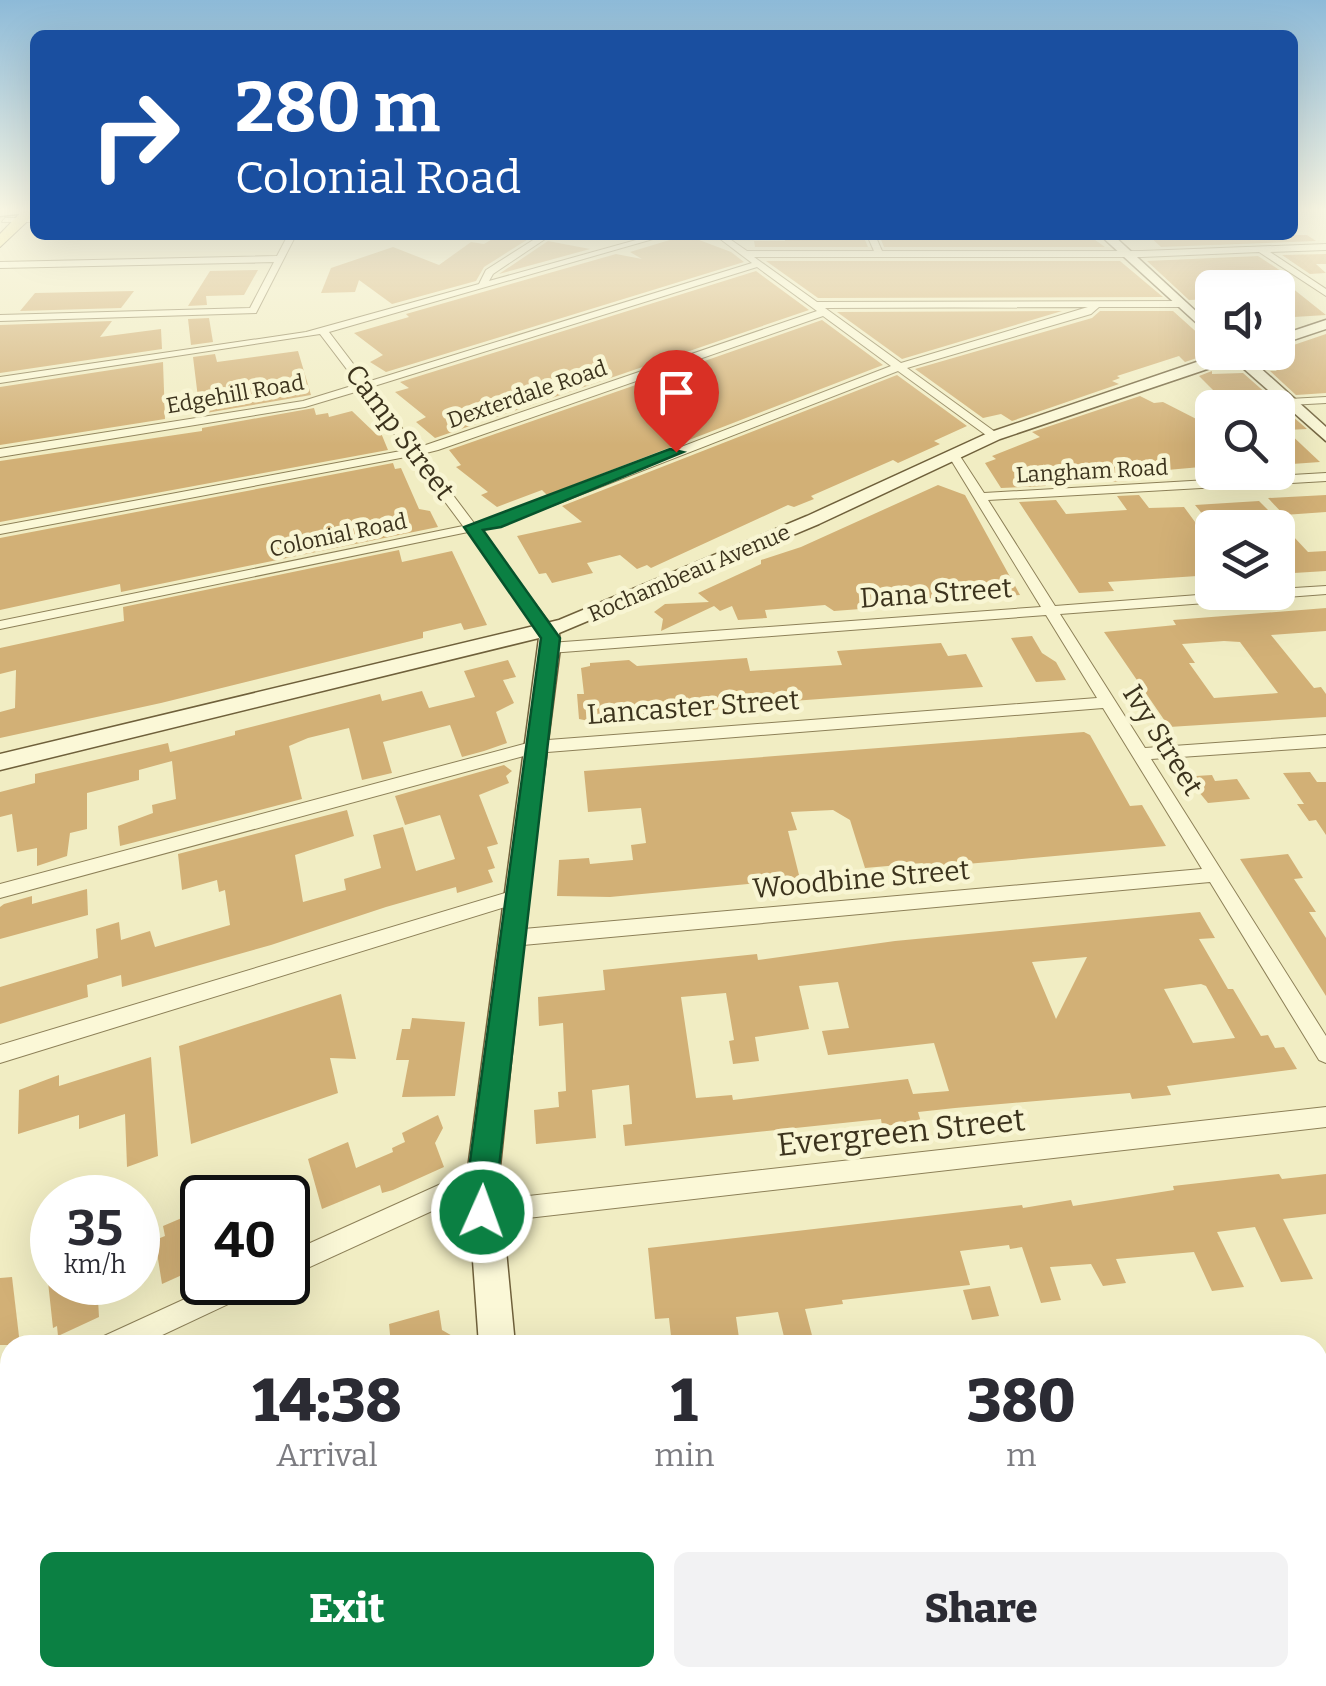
<!DOCTYPE html>
<html lang="en">
<head>
<meta charset="utf-8">
<style>
  :root { --surface:#fff; --page:#f2f2f3; --text:#2b2b33; --muted:#7c7c81; --accent:#0b8043 }
  body { margin:0; font-family:Bitter,serif; background:var(--page); color:var(--text); height:100vh; display:flex; flex-direction:column; font-size:38px; white-space:nowrap }
  * { box-sizing:border-box; margin:0 }
  p { font-size:32px; color:var(--muted) }
  .icon { flex:none; width:55px; height:55px; fill:none; stroke:currentColor; stroke-width:2; stroke-linecap:round; stroke-linejoin:round }
  .map { position:relative; flex:1; overflow:hidden }
  .side { position:absolute; left:0px; top:1335px; width:1328px; height:352px; display:flex; flex-direction:column; background:var(--surface); border-radius:30px 30px 0 0; box-shadow:0 10px 40px #0002 }
  .side>* { flex:none }
  .banner { position:absolute; left:30px; top:30px; width:1268px; height:210px; border-radius:15px; box-shadow:0 10px 40px #0002; background:#1a4fa0; color:#fff; overflow:hidden }
  .buttons { position:absolute; left:1195px; top:270px; display:grid; gap:20px }
  .buttons a { display:grid; place-items:center; width:100px; height:100px; border-radius:15px; background:var(--surface); box-shadow:0 10px 40px #0002; font-size:50px }
  .speed { position:absolute; left:30px; top:1175px; display:flex; gap:20px; font-size:50px; font-weight:700; text-align:center }
  .speed>* { display:grid; place-content:center; width:130px; height:130px; border-radius:50%; background:var(--surface); box-shadow:0 10px 40px #0002; line-height:1 }
  .speed small { font-size:25px; font-weight:400 }
  .speed .limit { border:5px solid #111; border-radius:15px; background:#fff; color:#111 }
  .pin { position:absolute; display:grid; place-items:center; width:85px; height:85px; color:#fff; margin:-102px -42px; border-radius:50% 50% 50% 0; rotate:-45deg; box-shadow:0 0 10px #0007 }
  .pin .icon { rotate:45deg }
  .me { position:absolute; width:110px; margin:-55px; rotate:2deg; stroke-linejoin:round; filter:drop-shadow(0 0 8px #0008) }
  .turn { display:flex; align-items:center; gap:35px; height:210px; padding:0 40px; font-size:45px }
  .turn .icon { width:130px; height:130px; stroke-width:2.5 }
  .turn b { display:block; font-size:70px; line-height:85px }
  .eta { display:flex; justify-content:space-evenly; align-items:center; height:170px; text-align:center }
  .eta b { font-size:60px; font-weight:800; line-height:70px }
  .action { display:flex; gap:20px; margin-top:auto; padding:20px 40px }
  .action a { flex:1; height:115px; border-radius:15px; background:var(--accent); color:#fff; font-size:40px; font-weight:800; line-height:115px; text-align:center }
  .action a+a { background:var(--page); color:var(--text) }
  .map>svg:first-child { display:block }
</style>
</head>
<body>
<div class="map">
<svg width="1326" height="1686" viewBox="0 0 1326 1686">
  <rect width="100%" height="100%" fill="#f1edc3"/>
  <!-- building -->
  <g fill="#d2b076" fill-rule="evenodd">
    <path d="M 499,235 L 530,238 L 484,267 L 476,281 L 392,304 L 359,280 L 355,292 L 321,293 L 331,268 L 393,247 L 439,265 L 471,242 L 484,244 Z"/>
    <path d="M 686,235 L 731,252 L 744,262 L 386,372 L 370,362 L 383,355 L 354,333 L 409,317 L 406,314 L 616,254 L 642,259 L 630,252 Z"/>
    <path d="M 784,235 L 863,235 L 868,247 L 755,247 L 754,241 L 785,241 Z"/>
    <path d="M 879,235 L 1091,237 L 1105,247 L 884,247 Z"/>
    <path d="M 1148,235 L 1307,235 L 1316,241 L 1161,247 Z"/>
    <path d="M 548,241 L 590,249 L 499,274 Z"/>
    <path d="M 1326,254 L 1326,264 L 1316,264 L 1326,273 L 1310,274 L 1282,255 Z"/>
    <path d="M 1258,256 L 1287,275 L 1277,276 L 1326,315 L 1278,318 L 1278,288 L 1199,288 L 1212,299 L 1189,300 L 1147,261 Z"/>
    <path d="M 766,261 L 1120,261 L 1163,297 L 818,298 Z"/>
    <path d="M 258,270 L 244,295 L 206,296 L 207,305 L 188,306 L 210,271 Z"/>
    <path d="M 756,271 L 809,310 L 435,438 L 416,422 L 426,417 L 395,392 L 409,388 L 400,382 Z"/>
    <path d="M 134,291 L 121,308 L 20,311 L 35,293 Z"/>
    <path d="M 1062,311 L 902,359 L 837,312 Z"/>
    <path d="M 1100,311 L 1173,311 L 1212,346 L 1212,353 L 1185,362 L 1179,356 L 1117,376 L 1120,378 L 1112,381 L 1119,384 L 1012,421 L 1001,414 L 983,418 L 915,369 L 1092,318 Z"/>
    <path d="M 209,318 L 213,342 L 191,345 L 188,319 Z"/>
    <path d="M 822,320 L 883,365 L 547,495 L 542,490 L 497,507 L 481,495 L 488,492 L 456,467 L 461,465 L 449,450 Z"/>
    <path d="M 112,321 L 100,337 L 161,329 L 162,349 L 0,373 L 0,325 Z"/>
    <path d="M 1326,334 L 1326,393 L 1296,395 L 1270,371 L 1277,371 L 1261,356 Z"/>
    <path d="M 298,351 L 311,395 L 200,414 L 193,357 L 215,354 L 217,362 Z"/>
    <path d="M 163,362 L 165,419 L 0,445 L 0,387 Z"/>
    <path d="M 1212,371 L 1212,374 L 1243,373 L 1307,429 L 1286,430 L 1320,462 L 1278,465 L 1278,408 L 1231,408 L 1199,376 Z"/>
    <path d="M 897,375 L 967,426 L 934,441 L 940,444 L 898,463 L 893,460 L 811,496 L 814,499 L 794,507 L 788,505 L 651,568 L 647,565 L 637,569 L 620,555 L 587,563 L 593,573 L 552,583 L 546,573 L 539,574 L 517,536 L 582,522 L 562,506 Z"/>
    <path d="M 1140,396 L 1154,403 L 1163,402 L 1212,427 L 1212,466 L 1122,474 L 1127,481 L 1107,482 L 1102,476 L 1042,479 L 1046,486 L 1001,488 L 985,463 L 996,459 L 992,456 L 1040,437 L 1032,432 Z"/>
    <path d="M 314,408 L 316,415 L 328,413 L 329,417 L 352,411 L 376,434 L 381,433 L 388,450 L 0,522 L 0,461 L 202,431 L 202,428 Z"/>
    <path d="M 393,463 L 395,469 L 401,468 L 419,509 L 430,511 L 438,527 L 121,592 L 120,584 L 0,610 L 0,538 Z"/>
    <path d="M 938,485 L 965,495 L 1020,595 L 982,598 L 978,589 L 935,592 L 940,603 L 834,611 L 825,605 L 765,610 L 767,618 L 738,620 L 732,606 L 720,611 L 714,606 L 661,631 L 663,619 L 654,612 L 665,604 L 709,602 L 698,593 L 761,564 L 761,560 L 801,547 Z"/>
    <path d="M 1139,495 L 1149,508 L 1184,507 L 1212,545 L 1212,575 L 1108,582 L 1114,591 L 1079,593 L 1019,502 L 1056,500 L 1066,514 L 1127,510 L 1117,496 Z"/>
    <path d="M 1326,495 L 1326,512 L 1284,515 L 1268,498 Z"/>
    <path d="M 1259,501 L 1276,518 L 1209,522 L 1195,505 Z"/>
    <path d="M 1278,520 L 1308,552 L 1326,551 L 1326,571 L 1278,574 Z"/>
    <path d="M 399,550 L 402,562 L 452,551 L 487,625 L 464,630 L 461,623 L 423,632 L 423,638 L 161,703 L 0,738 L 0,712 L 15,708 L 16,670 L 0,674 L 0,648 L 124,621 L 123,607 Z"/>
    <path d="M 1326,608 L 1326,631 L 1271,635 L 1314,688 L 1321,687 L 1326,694 L 1326,717 L 1169,727 L 1104,632 L 1176,625 L 1173,620 ZM 1224,641 L 1240,642 L 1278,693 L 1214,698 L 1189,663 L 1195,663 L 1182,644 Z"/>
    <path d="M 1032,636 L 1042,653 L 1056,662 L 1066,680 L 1036,682 L 1011,638 Z"/>
    <path d="M 941,643 L 948,656 L 966,654 L 983,687 L 753,704 L 689,714 L 589,721 L 579,719 L 577,694 L 584,694 L 581,668 L 590,666 L 590,663 L 629,660 L 637,666 L 747,658 L 750,671 L 842,665 L 837,651 Z"/>
    <path d="M 508,660 L 516,677 L 503,680 L 514,703 L 496,712 L 507,743 L 484,751 L 462,757 L 450,725 L 383,742 L 392,773 L 362,780 L 349,728 L 308,738 L 289,746 L 302,799 L 120,846 L 118,826 L 153,813 L 152,805 L 176,799 L 172,761 L 139,770 L 139,780 L 87,793 L 87,829 L 70,833 L 67,856 L 37,866 L 37,848 L 17,852 L 12,814 L 0,817 L 0,792 L 35,783 L 35,774 L 168,743 L 170,752 L 235,735 L 235,731 L 380,694 L 382,701 L 422,691 L 429,708 L 475,697 L 464,671 Z"/>
    <path d="M 1084,732 L 1090,735 L 1130,806 L 1142,805 L 1166,846 L 978,863 L 931,867 L 922,863 L 865,868 L 850,820 L 833,810 L 791,812 L 797,830 L 788,831 L 800,879 L 610,897 L 557,896 L 559,860 L 589,858 L 590,864 L 633,860 L 631,845 L 646,843 L 641,808 L 588,812 L 584,771 Z"/>
    <path d="M 504,765 L 512,771 L 506,776 L 509,783 L 479,795 L 498,844 L 487,847 L 495,868 L 488,870 L 493,882 L 457,893 L 456,887 L 386,907 L 271,945 L 122,987 L 121,975 L 87,985 L 88,997 L 0,1024 L 0,987 L 98,958 L 96,929 L 119,922 L 121,940 L 150,931 L 155,947 L 230,925 L 225,890 L 219,892 L 217,880 L 182,890 L 178,854 L 347,810 L 354,836 L 295,855 L 303,902 L 346,890 L 344,879 L 381,868 L 373,835 L 403,827 L 416,871 L 455,859 L 440,815 L 405,825 L 395,796 Z"/>
    <path d="M 1310,772 L 1317,782 L 1326,782 L 1326,835 L 1316,820 L 1309,821 L 1297,804 L 1304,804 L 1283,773 Z"/>
    <path d="M 1212,775 L 1215,781 L 1237,779 L 1250,799 L 1208,803 L 1194,786 L 1196,776 Z"/>
    <path d="M 1288,854 L 1303,878 L 1294,879 L 1316,912 L 1309,912 L 1326,938 L 1326,996 L 1240,859 Z"/>
    <path d="M 87,889 L 88,915 L 0,939 L 0,907 L 4,904 L 32,896 L 32,904 Z"/>
    <path d="M 1200,912 L 1215,938 L 1199,939 L 1228,989 L 1233,989 L 1261,1036 L 1268,1035 L 1275,1048 L 1284,1047 L 1297,1069 L 1167,1086 L 1171,1095 L 1132,1099 L 1130,1093 L 955,1108 L 918,1112 L 921,1122 L 882,1126 L 881,1119 L 625,1146 L 623,1125 L 632,1124 L 629,1085 L 592,1090 L 596,1138 L 536,1144 L 534,1110 L 559,1107 L 558,1092 L 566,1091 L 563,1023 L 539,1026 L 538,997 L 605,990 L 603,970 L 757,954 L 758,960 L 895,941 ZM 1087,957 L 1056,1019 L 1032,962 ZM 838,982 L 849,1028 L 822,1031 L 828,1055 L 934,1043 L 949,1091 L 913,1094 L 908,1079 L 733,1100 L 732,1095 L 696,1098 L 681,997 L 726,993 L 734,1040 L 729,1041 L 733,1064 L 759,1061 L 755,1037 L 809,1029 L 799,986 ZM 1201,984 L 1206,986 L 1235,1038 L 1193,1043 L 1164,989 Z"/>
    <path d="M 341,994 L 356,1059 L 330,1058 L 338,1093 L 191,1144 L 179,1046 Z"/>
    <path d="M 412,1018 L 465,1022 L 455,1096 L 402,1097 L 409,1060 L 396,1060 L 402,1029 L 410,1029 Z"/>
    <path d="M 151,1057 L 158,1156 L 127,1167 L 125,1114 L 79,1129 L 79,1115 L 18,1134 L 19,1090 L 59,1075 L 59,1086 Z"/>
    <path d="M 438,1115 L 443,1128 L 435,1143 L 444,1167 L 393,1190 L 382,1193 L 380,1185 L 322,1209 L 308,1159 L 348,1142 L 356,1168 L 393,1152 L 392,1148 L 405,1142 L 402,1133 Z"/>
    <path d="M 1279,1174 L 1282,1179 L 1326,1174 L 1326,1214 L 1283,1219 L 1313,1279 L 1281,1282 L 1255,1227 L 1217,1232 L 1244,1287 L 1212,1291 L 1194,1252 L 1116,1259 L 1126,1283 L 1103,1286 L 1091,1264 L 1050,1267 L 1061,1300 L 1041,1303 L 1022,1247 L 1010,1249 L 1009,1245 L 960,1251 L 970,1285 L 842,1300 L 843,1304 L 805,1309 L 813,1339 L 786,1345 L 778,1312 L 736,1317 L 740,1345 L 672,1345 L 669,1318 L 655,1319 L 648,1248 L 1022,1205 L 1023,1208 L 1071,1200 L 1073,1206 L 1174,1190 L 1173,1186 Z"/>
    <path d="M 196,1212 L 202,1266 L 162,1284 L 155,1240 L 165,1236 L 163,1226 Z"/>
    <path d="M 12,1277 L 20,1345 L 0,1345 L 0,1278 Z"/>
    <path d="M 48,1282 L 97,1282 L 99,1317 L 58,1336 L 57,1326 L 53,1328 Z"/>
    <path d="M 990,1286 L 999,1316 L 972,1320 L 963,1290 Z"/>
    <path d="M 439,1310 L 442,1330 L 468,1345 L 391,1345 L 389,1324 Z"/>
  </g>
  <g fill="none" stroke-linecap="round" stroke-linejoin="round">
    <!-- street casing -->
    <g stroke="#8d8058" stroke-width="2">
      <g id="street">
        <path d="M 5,218 L 35,218 L 35,222 L 2,222 Z"/>
        <path d="M 288,235 L 296,235 L 256,313 L 0,321 L 0,315 L 250,308 L 274,262 L 0,268 L 0,262 L 277,256 Z"/>
        <path d="M 541,235 L 551,235 L 493,274 L 489,281 L 654,235 L 667,235 L 329,332 L 367,382 L 752,263 L 715,235 L 724,235 L 747,251 L 874,251 L 867,235 L 875,235 L 882,251 L 1142,251 L 1326,244 L 1326,250 L 1270,252 L 1326,289 L 1326,296 L 1259,252 L 1142,257 L 754,257 L 817,302 L 1182,301 L 1187,304 L 1182,307 L 1099,307 L 1091,314 L 907,368 L 998,434 L 998,438 L 990,438 L 898,371 L 500,526 L 479,530 L 553,627 L 553,633 L 543,633 L 468,532 L 0,629 L 0,621 L 463,526 L 411,456 L 0,534 L 0,526 L 406,450 L 362,390 L 305,407 L 0,457 L 0,449 L 303,401 L 358,384 L 320,334 L 0,383 L 0,377 L 306,332 L 479,284 L 486,270 ZM 757,267 L 817,311 L 417,448 L 371,387 ZM 1088,307 L 901,363 L 825,308 ZM 823,316 L 891,366 L 492,520 L 474,523 L 422,454 L 438,450 Z"/>
        <path d="M 1326,397 L 1326,403 L 1289,405 L 1284,402 L 1289,399 Z"/>
        <path d="M 954,451 L 958,453 L 984,493 L 1326,473 L 1326,481 L 988,500 L 1055,606 L 1237,592 L 1278,592 L 1278,589 L 1326,586 L 1326,594 L 1060,614 L 1145,748 L 1326,735 L 1326,747 L 1151,759 L 1326,1036 L 1326,1063 L 1319,1060 L 1210,882 L 512,946 L 505,943 L 503,938 L 505,933 L 512,930 L 1202,869 L 1103,708 L 535,753 L 0,898 L 0,884 L 535,741 L 1097,698 L 1046,615 L 550,653 L 543,648 L 550,643 L 1041,607 L 948,455 Z"/>
        <path d="M 515,890 L 521,892 L 524,897 L 521,902 L 0,1063 L 0,1045 Z"/>
        <path d="M 1326,1107 L 1326,1127 L 483,1223 L 475,1220 L 472,1212 L 475,1204 L 483,1201 Z"/>
        <path d="M 483,1165 L 491,1168 L 494,1176 L 491,1184 L 288,1277 L 288,1253 Z"/>
        <path d="M 222,1282 L 262,1282 L 258,1290 L 141,1345 L 101,1345 L 104,1336 Z"/>
        <path d="M 10,1379 L 10,1406 L 0,1410 L 0,1383 Z"/>
        <path d="M 1326,1637 L 1326,1667 L 1318,1668 L 1318,1638 Z"/>
        <path d="M 177,1678 L 214,1678 L 211,1686 L 173,1686 Z"/>
        <path d="M 1091,1678 L 1172,1678 L 1169,1686 L 1087,1686 Z"/>
      </g>
    </g>
    <!-- secondary casing -->
    <g stroke="#6f603b" stroke-width="3">
      <g id="secondary">
        <path d="M 0,210 L 31,209 L 35,212 L 0,216 Z"/>
        <path d="M 1100,235 L 1113,235 L 1212,326 L 1212,337 Z"/>
        <path d="M 1326,320 L 1326,329 L 1278,345 L 1278,336 Z"/>
        <path d="M 1226,352 L 1249,352 L 1246,355 L 1326,427 L 1326,441 L 1234,360 L 1000,439 L 819,524 L 559,633 L 560,648 L 528,897 L 499,1176 L 515,1345 L 479,1345 L 467,1176 L 539,638 L 0,770 L 0,754 L 559,620 L 807,516 L 988,433 Z"/>
        <path d="M 513,1678 L 555,1678 L 556,1686 L 514,1686 Z"/>
      </g>
    </g>
    <!-- primary casing -->
    <g stroke="#5a4c2d" stroke-width="2">
      <path id="primary" d="M 24,209 L 35,209 L 35,214 L 0,247 L 0,234 Z"/>
    </g>
    <!-- street -->
    <use href="#street" fill="#fbf8d7" fill-rule="evenodd"/>
    <!-- secondary -->
    <use href="#secondary" fill="#fbf8d7" fill-rule="evenodd"/>
    <!-- primary -->
    <use href="#primary" fill="#f7ed98" fill-rule="evenodd"/>
  </g>
  <!-- sky -->
  <linearGradient id="sky" x2="0" y2="1"><stop stop-color="#8dbad8"/><stop offset="0.47" stop-color="#f9f7e4"/><stop offset="1" stop-color="#f9f7e4" stop-opacity="0"/></linearGradient>
  <rect width="1326" height="445" fill="url(#sky)"/>
  <!-- route -->
  <path fill="#0b8043" stroke="#07532c" stroke-width="2.5" d="M 670,449 L 683,452 L 501,527 L 483,530 L 560,638 L 498,1176 L 497,1212 L 493,1222 L 482,1227 L 472,1222 L 468,1212 L 468,1176 L 541,638 L 464,527 Z"/>
  <g text-anchor="middle" dominant-baseline="central" stroke-width="9" stroke-linejoin="round" paint-order="stroke">
    <!-- far-street labels -->
    <g font-size="22" fill="#3c331d" stroke="#f8f5d3">
      <text transform="translate(235 394) rotate(-10)">Edgehill Road</text>
      <text transform="translate(527 394) rotate(-19)">Dexterdale Road</text>
      <text transform="translate(1092 471) rotate(-3)">Langham Road</text>
      <text transform="translate(338 535) rotate(-12)">Colonial Road</text>
      <text transform="translate(689 573) rotate(-23)">Rochambeau Avenue</text>
    </g>
    <!-- street labels -->
    <g font-size="28" fill="#3c331d" stroke="#f8f5d3">
      <text transform="translate(400 432) rotate(53)">Camp Street</text>
      <text transform="translate(936 593) rotate(-4)">Dana Street</text>
      <text transform="translate(693 707) rotate(-4)">Lancaster Street</text>
      <text transform="translate(1163 740) rotate(58)">Ivy Street</text>
      <text transform="translate(861 879) rotate(-5)">Woodbine Street</text>
    </g>
    <!-- near-street labels -->
    <g font-size="32" fill="#3c331d" stroke="#f8f5d3">
      <text transform="translate(901 1132) rotate(-6)">Evergreen Street</text>
    </g>
  </g>
</svg>
<div class="buttons">
<a><svg class="icon" aria-label="sound" viewBox="0 0 24 24"><path d="M4 9h4l5-4v14l-5-4H4zM17 9q2 3 0 6"/></svg></a>
<a><svg class="icon" aria-label="search" viewBox="0 0 24 24"><circle cx="10" cy="10" r="6"/><path d="M15 15l6 6"/></svg></a>
<a><svg class="icon" aria-label="layers" viewBox="0 0 24 24"><path d="M12 4l9 5-9 5-9-5zM3 14l9 5 9-5"/></svg></a>
</div>
<div class="speed"><div>35<small>km/h</small></div><div class="limit">40</div></div>
<div class="pin" style="left:676px;top:452px;background:#d93025"><svg class="icon" aria-label="arrive" viewBox="0 0 24 24"><path d="M6 21V4h12l-3 4 3 4H6"/></svg></div>
<svg class="me" style="left:482px;top:1212px" viewBox="-20 -20 40 40"><circle r="17" fill="#0b8043" stroke="#fff" stroke-width="3"/><path d="M0-11L8 9 0 5-8 9z" fill="#fff"/></svg>
<div class="banner">
<div class="turn"><svg class="icon" aria-label="right" viewBox="0 0 24 24"><path d="M7 20v-9h11M14 6l5 5-5 5"/></svg><div><b>280 m</b>Colonial Road</div></div>
</div>
<section class="side">
<div class="eta">
<div><b>14:38</b><p>Arrival</p></div>
<div><b>1</b><p>min</p></div>
<div><b>380</b><p>m</p></div>
</div>
<div class="action"><a>Exit</a><a>Share</a></div>
</section>
</div>
</body>
</html>
